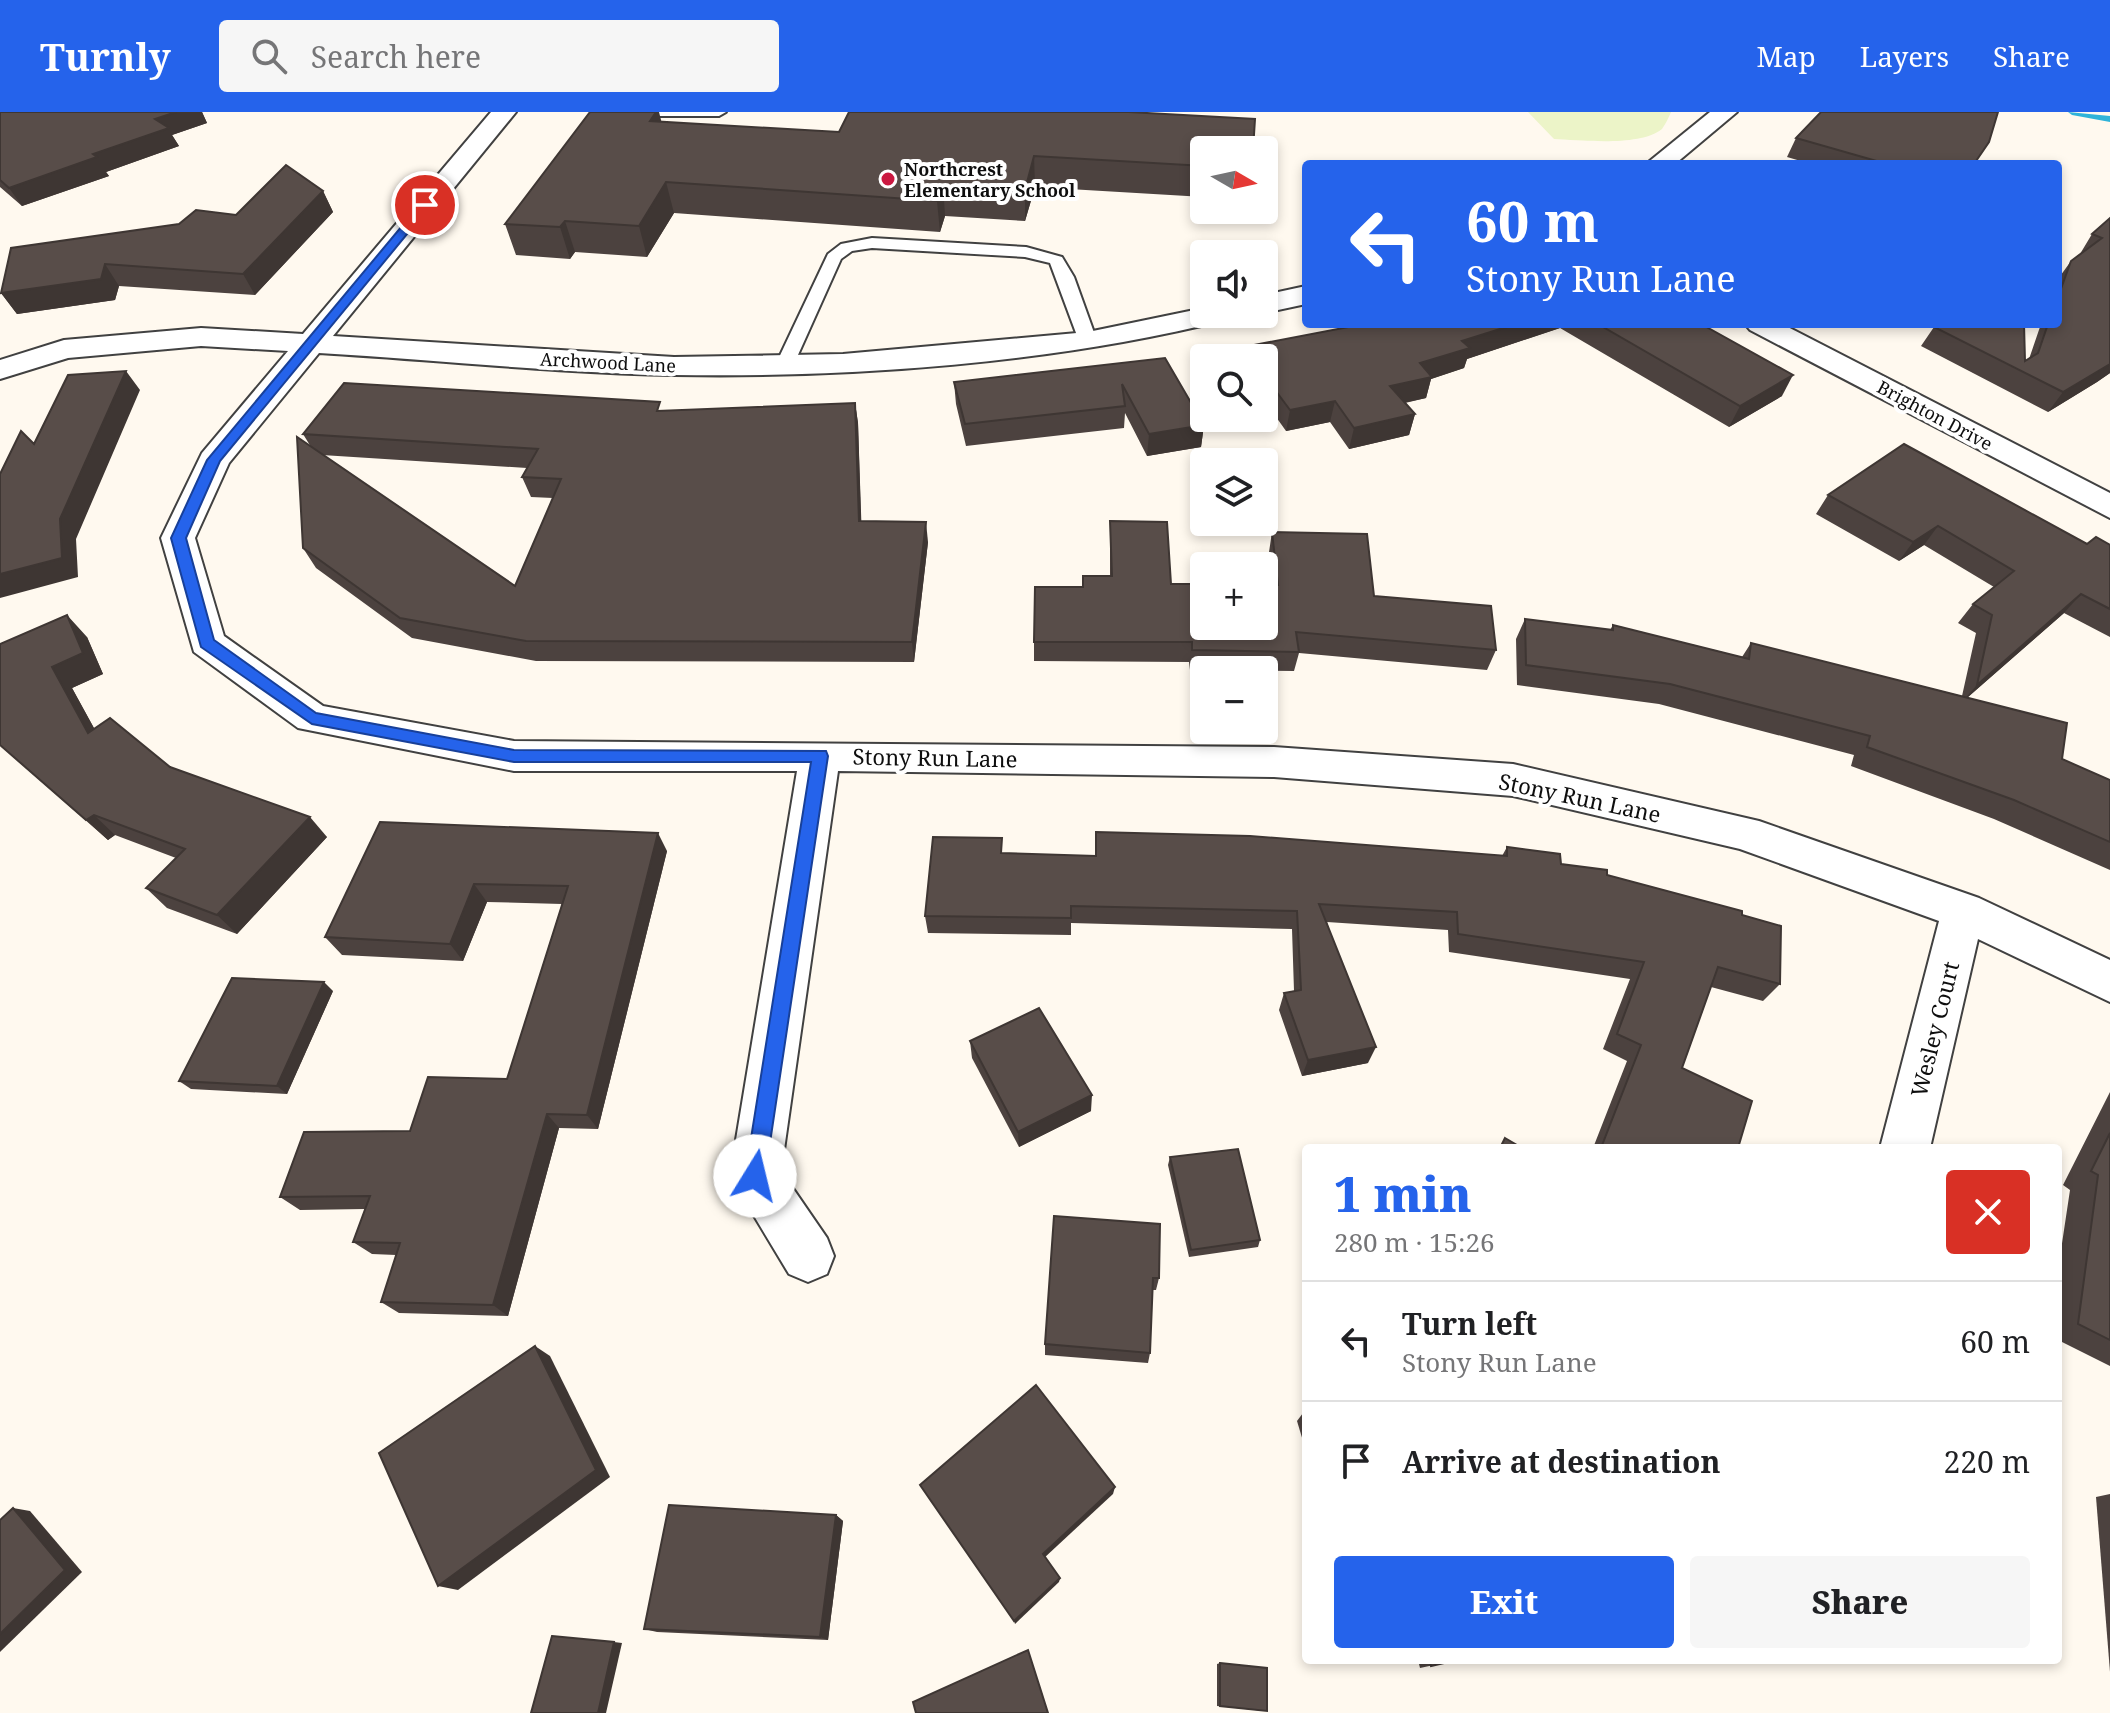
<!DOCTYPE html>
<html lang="en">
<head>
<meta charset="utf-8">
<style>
  :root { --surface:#fff; --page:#f6f6f6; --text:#202124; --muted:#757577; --line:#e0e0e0; --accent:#2563eb }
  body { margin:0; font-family:"Noto Serif",serif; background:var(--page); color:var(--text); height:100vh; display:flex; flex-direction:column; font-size:30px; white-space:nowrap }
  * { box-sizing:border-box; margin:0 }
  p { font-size:26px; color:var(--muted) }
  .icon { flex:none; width:44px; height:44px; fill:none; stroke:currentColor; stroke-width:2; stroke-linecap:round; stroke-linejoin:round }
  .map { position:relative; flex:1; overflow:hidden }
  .drawer { position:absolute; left:1302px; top:1032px; width:760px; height:520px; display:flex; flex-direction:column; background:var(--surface); border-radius:8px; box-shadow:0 4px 12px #0003 }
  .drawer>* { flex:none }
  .guide { position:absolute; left:1302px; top:48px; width:760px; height:168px; border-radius:8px; box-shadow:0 4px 12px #0003; background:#2563eb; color:#fff; overflow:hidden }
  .needle { width:52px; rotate:99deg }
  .tools { position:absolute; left:1190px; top:24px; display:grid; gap:16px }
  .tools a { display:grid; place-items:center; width:88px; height:88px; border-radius:8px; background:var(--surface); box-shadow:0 4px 12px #0003; font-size:40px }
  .pin { position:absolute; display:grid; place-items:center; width:68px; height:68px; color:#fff; margin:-34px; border:4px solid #fff; border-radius:50%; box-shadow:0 2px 8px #0007 }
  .me { position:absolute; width:88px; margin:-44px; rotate:9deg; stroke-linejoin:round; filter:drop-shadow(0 0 6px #0008) }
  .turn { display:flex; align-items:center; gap:28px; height:168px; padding:0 32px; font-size:36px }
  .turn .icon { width:104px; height:104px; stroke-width:2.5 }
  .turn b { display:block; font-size:56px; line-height:68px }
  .round { display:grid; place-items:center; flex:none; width:84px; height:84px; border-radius:8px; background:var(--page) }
  .head { display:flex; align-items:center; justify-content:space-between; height:136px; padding:0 32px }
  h1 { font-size:48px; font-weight:800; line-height:60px; color:var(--accent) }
  .cta { display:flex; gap:16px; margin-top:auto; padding:16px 32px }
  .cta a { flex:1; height:92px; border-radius:8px; background:var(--accent); color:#fff; font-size:32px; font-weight:800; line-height:92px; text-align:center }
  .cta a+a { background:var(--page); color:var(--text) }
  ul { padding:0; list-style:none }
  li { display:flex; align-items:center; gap:24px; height:120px; padding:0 32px; border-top:2px solid var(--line) }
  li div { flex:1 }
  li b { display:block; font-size:30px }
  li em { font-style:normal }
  header { display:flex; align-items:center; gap:48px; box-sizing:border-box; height:112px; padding:0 40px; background:var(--accent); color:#fff }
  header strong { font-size:38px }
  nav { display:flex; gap:44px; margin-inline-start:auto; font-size:28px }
  .search { width:560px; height:72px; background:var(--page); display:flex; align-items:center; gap:20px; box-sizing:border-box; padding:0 28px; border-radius:8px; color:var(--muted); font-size:30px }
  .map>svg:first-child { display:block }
</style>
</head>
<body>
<header>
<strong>Turnly</strong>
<div class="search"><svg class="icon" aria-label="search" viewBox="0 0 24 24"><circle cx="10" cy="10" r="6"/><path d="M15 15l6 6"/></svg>Search here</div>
<nav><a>Map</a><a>Layers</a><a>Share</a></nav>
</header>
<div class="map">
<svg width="2110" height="1601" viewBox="0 0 2110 1601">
  <rect width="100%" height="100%" fill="#fff9ef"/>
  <!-- pitch -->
  <path fill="#ecf4c8" d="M 1528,0 L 1671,0 C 1669,5 1665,13 1662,17 C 1640,35 1581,28 1554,27 Z"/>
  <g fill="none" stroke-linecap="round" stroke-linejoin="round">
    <!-- stream -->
    <path fill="#2fb3d9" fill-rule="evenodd" d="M 2068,0 L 2110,4 L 2110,10 L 2072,3 Z"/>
    <!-- service casing -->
    <g stroke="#414141" stroke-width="4">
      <g id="service">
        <path d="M 634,0 L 726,0 L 719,4 L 641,4 Z"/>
        <path d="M 872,126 L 1026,135 L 1062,145 L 1074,165 L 1097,229 L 1088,234 L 1079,229 L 1050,151 L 1025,145 L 872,136 L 852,139 L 841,147 L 793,254 L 790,258 L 778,258 L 775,254 L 828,142 L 841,132 Z"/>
      </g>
    </g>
    <!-- minor casing -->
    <g stroke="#414141" stroke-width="4">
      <g id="minor">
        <path d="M 491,0 L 516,0 L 333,224 L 674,245 L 843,242 L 1088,220 L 1204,196 L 1204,202 L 1231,202 L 1226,208 C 1054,251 853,266 675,263 C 556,261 437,248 319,241 L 229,351 L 195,426 L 224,524 L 323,594 L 514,629 L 1274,635 L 1513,652 L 1759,709 L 1979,786 L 2110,848 L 2110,890 L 1978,827 L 1930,1036 L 1880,1036 L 1939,809 L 1740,737 L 1513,684 L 1274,665 L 838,659 L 781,1059 L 827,1126 L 834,1144 L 827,1162 L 808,1170 L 789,1162 L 730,1064 L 797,659 L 514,659 L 298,616 L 194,540 L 161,426 L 202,341 L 288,239 L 201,234 L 68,246 L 0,267 L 0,248 L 64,228 L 201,216 L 303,222 Z"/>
        <path d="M 1710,0 L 1737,0 L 1675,52 L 1646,52 Z"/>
        <path d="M 1306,174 L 1306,192 L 1264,201 L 1264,183 Z"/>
        <path d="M 1745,212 L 1782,212 L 2110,381 L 2110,406 L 1750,218 Z"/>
      </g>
    </g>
    <!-- service -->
    <use href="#service" fill="#fff" fill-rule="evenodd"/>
    <!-- minor -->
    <use href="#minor" fill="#fff" fill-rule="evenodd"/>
  </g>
  <!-- wall -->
  <g fill="#4c423f" fill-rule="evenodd">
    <path d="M 0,0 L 202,0 L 207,11 L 172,23 L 179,34 L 106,60 L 109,64 L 22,94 L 0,75 Z"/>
    <path d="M 661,10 L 839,20 L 1204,38 L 1204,85 L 1035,75 L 1025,109 L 945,104 L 940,120 L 674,101 L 647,145 L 575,140 L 570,147 L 516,143 L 505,112 Z"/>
    <path d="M 1796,26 L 1976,52 L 1811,52 L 1787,45 Z"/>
    <path d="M 323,79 L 333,100 L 255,183 L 119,174 L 115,188 L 17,202 L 1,181 L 179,112 L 236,103 Z"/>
    <path d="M 2110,106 L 2110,261 L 2097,270 L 2048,300 L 1921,234 L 1934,215 L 2025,249 L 2029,247 L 2041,212 L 2058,212 L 2058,167 L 2071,149 L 2080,142 L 2092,122 Z"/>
    <path d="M 1364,212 L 1701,212 L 1782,284 L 1729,315 L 1560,216 L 1467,247 L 1464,256 L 1431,267 L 1426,286 L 1405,291 L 1415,302 L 1409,323 L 1349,337 L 1330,310 L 1286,319 L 1264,288 L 1264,246 L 1243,246 L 1244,235 Z"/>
    <path d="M 1165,246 L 1204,313 L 1201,335 L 1147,344 L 1125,301 L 1124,316 L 966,334 L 956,292 L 954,270 Z"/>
    <path d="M 855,291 L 858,311 L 861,409 L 928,430 L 914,550 L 536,549 L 412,526 L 316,456 L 303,436 L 311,335 L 303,322 L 663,299 ZM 322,343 L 527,356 L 522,365 L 531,385 L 553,386 L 515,474 Z"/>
    <path d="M 1828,383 L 2087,432 L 2110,433 L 2110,525 L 2064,501 L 1967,586 L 2062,647 L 2110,668 L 2110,758 L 1994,707 L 1851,654 L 1854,643 L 1659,592 L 1517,573 L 1516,527 L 1525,507 L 1610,518 L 1613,513 L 1742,545 L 1751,531 L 1962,584 L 1976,521 L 1958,511 L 1973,492 L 1994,475 L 1924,433 L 1899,449 L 1816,402 Z"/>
    <path d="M 1110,409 L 1171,472 L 1272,473 L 1269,440 L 1272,420 L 1374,484 L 1496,538 L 1487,558 L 1299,541 L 1294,559 L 1190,558 L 1189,550 L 1034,549 L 1034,530 L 1083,475 L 1110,464 Z"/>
    <path d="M 87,525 L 103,562 L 72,576 L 94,616 L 170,655 L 327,725 L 237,822 L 167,796 L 146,776 L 176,746 L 115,723 L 108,728 L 0,633 Z"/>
    <path d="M 380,710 L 667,739 L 598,1017 L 559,1016 L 508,1204 L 399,1201 L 381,1190 L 396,1143 L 372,1142 L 353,1130 L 365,1097 L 300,1098 L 280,1085 L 410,1019 L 507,967 L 562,792 L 487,790 L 463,849 L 342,843 L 325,825 Z"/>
    <path d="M 1096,720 L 1502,744 L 1507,735 L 1561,752 L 1607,763 L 1742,803 L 1780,872 L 1763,889 L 1711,875 L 1682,956 L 1738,1036 L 1593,1036 L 1627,949 L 1603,937 L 1630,867 L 1449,840 L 1448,818 L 1327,810 L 1368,951 L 1302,964 L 1279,898 L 1284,881 L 1294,879 L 1292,817 L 1071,811 L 1071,823 L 928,821 L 925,804 L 1003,741 L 1095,744 Z"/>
    <path d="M 333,879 L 287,982 L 191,977 L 179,969 Z"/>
    <path d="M 970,929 L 1091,999 L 1019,1035 L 972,946 Z"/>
    <path d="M 2110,980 L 2110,1254 L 2058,1228 L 2058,1158 L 2070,1078 L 2063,1073 Z"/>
    <path d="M 1170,1045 L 1260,1128 L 1258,1135 L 1189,1145 L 1168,1053 Z"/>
    <path d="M 1160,1112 L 1159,1166 L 1156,1178 L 1152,1178 L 1150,1241 L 1148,1251 L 1045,1243 L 1045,1232 Z"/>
    <path d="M 1303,1301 L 1306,1301 L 1306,1339 L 1297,1309 Z"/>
    <path d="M 2110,1382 L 2110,1560 L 2096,1385 Z"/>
    <path d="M 836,1403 L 843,1409 L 828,1528 L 657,1520 L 644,1517 Z"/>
    <path d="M 1418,1548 L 1457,1548 L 1420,1556 Z"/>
    <path d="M 1220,1551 L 1264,1599 L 1217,1594 L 1217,1552 Z"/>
  </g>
  <!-- shaded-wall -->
  <g fill="#3e3633">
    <path d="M 176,0 L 202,0 L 207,11 L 172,23 L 179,34 L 106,60 L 109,64 L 22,94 L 9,76 L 93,42 L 155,7 Z"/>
    <path d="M 656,0 L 659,0 L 666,28 L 650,9 Z"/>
    <path d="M 1034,44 L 1035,75 L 1025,109 L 1025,78 Z"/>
    <path d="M 666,70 L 674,101 L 647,145 L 639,114 Z"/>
    <path d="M 943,73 L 945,104 L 940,120 L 937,89 Z"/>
    <path d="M 323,79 L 333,100 L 255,183 L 243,162 Z"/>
    <path d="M 565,109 L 575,140 L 570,147 L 560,115 Z"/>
    <path d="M 105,152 L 119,174 L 115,188 L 17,202 L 1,181 Z"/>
    <path d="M 1516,212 L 1562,212 L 1560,216 L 1467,247 L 1464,256 L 1431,267 L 1426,286 L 1384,295 L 1390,274 L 1420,251 L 1462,229 Z"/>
    <path d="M 2110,252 L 2110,261 L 2097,270 L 2048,300 L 2063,280 Z"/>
    <path d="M 126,259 L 140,278 L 76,427 L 78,465 L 0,486 L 0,462 Z"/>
    <path d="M 1793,263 L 1782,284 L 1729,315 L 1740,294 Z"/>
    <path d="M 1335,289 L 1330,310 L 1286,319 L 1290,298 Z"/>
    <path d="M 855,291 L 858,311 L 862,429 L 859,409 Z"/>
    <path d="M 1415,302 L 1409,323 L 1349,337 L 1354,316 Z"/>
    <path d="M 1204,313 L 1201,335 L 1147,344 L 1149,322 Z"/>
    <path d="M 926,410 L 928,430 L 914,550 L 912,530 Z"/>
    <path d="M 1938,414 L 1924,433 L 1899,449 L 1913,430 Z"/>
    <path d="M 2081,482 L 2064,501 L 1961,591 L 1977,573 Z"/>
    <path d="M 67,503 L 87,525 L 103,562 L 72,576 L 108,642 L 88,621 L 52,555 Z"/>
    <path d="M 94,703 L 115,723 L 108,728 L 86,708 Z"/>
    <path d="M 310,705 L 327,725 L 237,822 L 217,803 Z"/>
    <path d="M 658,721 L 667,739 L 598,1017 L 587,1003 Z"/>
    <path d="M 474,772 L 487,790 L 463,849 L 450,832 Z"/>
    <path d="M 324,870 L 333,879 L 287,982 L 277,974 Z"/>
    <path d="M 1376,935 L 1368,951 L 1302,964 L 1308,948 Z"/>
    <path d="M 1092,983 L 1091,999 L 1019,1035 L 1018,1020 Z"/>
    <path d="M 547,1002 L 559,1016 L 508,1204 L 493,1193 Z"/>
    <path d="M 535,1234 L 550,1244 L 610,1365 L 458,1478 L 438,1474 Z"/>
    <path d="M 1115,1375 L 1113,1382 L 1043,1447 L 1043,1442 Z"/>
    <path d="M 13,1396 L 30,1399 L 82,1460 L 0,1540 L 0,1522 Z"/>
    <path d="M 836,1403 L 843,1409 L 828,1528 L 820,1525 Z"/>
    <path d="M 1060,1466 L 1059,1470 L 1015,1512 L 1014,1509 Z"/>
    <path d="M 614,1530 L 622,1531 L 606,1601 L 598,1601 Z"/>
  </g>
  <!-- building -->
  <g fill="#584d49" stroke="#3e3633" stroke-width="2">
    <path d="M 0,0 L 176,0 L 155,7 L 169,16 L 93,42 L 97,45 L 9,76 L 0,68 Z"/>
    <path d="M 590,0 L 656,0 L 650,9 L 839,20 L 849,0 L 1129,0 L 1255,7 L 1253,38 L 1204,38 L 1204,54 L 1034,44 L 1025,78 L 943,73 L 937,89 L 666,70 L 639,114 L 565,109 L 560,115 L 505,112 Z"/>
    <path d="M 1821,0 L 1998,0 L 1989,30 L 1974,52 L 1887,52 L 1796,26 Z"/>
    <path d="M 286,53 L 323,79 L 243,162 L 105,152 L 101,167 L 1,181 L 11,136 L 179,112 L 196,98 L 236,103 Z"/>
    <path d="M 2110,106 L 2110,252 L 2063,280 L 1934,215 L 1939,212 L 2024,212 L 2025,249 L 2038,241 L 2048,212 L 2058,212 L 2058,185 L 2071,149 L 2102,126 L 2092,122 Z"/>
    <path d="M 1364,212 L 1516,212 L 1462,229 L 1470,236 L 1420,251 L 1432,265 L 1390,274 L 1415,302 L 1354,316 L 1335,289 L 1290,298 L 1264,263 L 1264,246 L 1252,246 L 1244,235 Z"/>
    <path d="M 1598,212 L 1701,212 L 1793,263 L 1740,294 Z"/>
    <path d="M 1165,246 L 1204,313 L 1149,322 L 1122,272 L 1125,294 L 965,312 L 954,270 Z"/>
    <path d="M 126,259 L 60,407 L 62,446 L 0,462 L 0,362 L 21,319 L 34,332 L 68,263 Z"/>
    <path d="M 344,271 L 660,290 L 657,299 L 855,291 L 859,409 L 926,410 L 912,530 L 526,529 L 400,506 L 303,436 L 297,325 L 515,474 L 561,367 L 522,365 L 538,337 L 303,322 Z"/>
    <path d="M 1904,332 L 2087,432 L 2096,425 L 2110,433 L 2110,497 L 2081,482 L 1977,573 L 1992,503 L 1973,492 L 2014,459 L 1938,414 L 1913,430 L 1828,383 Z"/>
    <path d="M 1110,409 L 1167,410 L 1171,472 L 1204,472 L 1204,514 L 1264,514 L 1264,473 L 1278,473 L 1272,420 L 1367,422 L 1374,484 L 1491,494 L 1496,538 L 1296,520 L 1299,540 L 1192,538 L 1192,530 L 1034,530 L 1035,475 L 1083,475 L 1083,464 L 1112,464 Z"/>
    <path d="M 67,503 L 83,541 L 52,555 L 88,621 L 110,606 L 170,655 L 310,705 L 217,803 L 146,776 L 185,737 L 94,703 L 86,708 L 0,633 L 0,532 Z"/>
    <path d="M 1525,507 L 1613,518 L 1613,513 L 1749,547 L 1751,531 L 2067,611 L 2062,647 L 2110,668 L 2110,730 L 2014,688 L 1867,635 L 1870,624 L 1670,572 L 1526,553 Z"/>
    <path d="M 380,710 L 658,721 L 587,1003 L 547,1002 L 493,1193 L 381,1190 L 400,1131 L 353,1130 L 370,1084 L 280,1085 L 304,1020 L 410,1019 L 428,965 L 507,967 L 568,774 L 474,772 L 450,832 L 325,825 Z"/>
    <path d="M 1096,720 L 1250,724 L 1507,744 L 1507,735 L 1560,742 L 1561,752 L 1607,758 L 1607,763 L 1742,799 L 1742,803 L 1781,814 L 1780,872 L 1718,855 L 1682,956 L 1752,989 L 1738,1036 L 1601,1036 L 1641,933 L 1617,922 L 1644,850 L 1458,822 L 1457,800 L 1319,792 L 1376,935 L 1308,948 L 1284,881 L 1301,878 L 1297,799 L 1071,794 L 1071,806 L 925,804 L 933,725 L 1002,726 L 1001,741 L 1096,744 Z"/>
    <path d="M 232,866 L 324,870 L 277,974 L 179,969 Z"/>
    <path d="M 1039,896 L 1092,983 L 1018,1020 L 970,929 Z"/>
    <path d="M 2110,1021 L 2110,1228 L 2078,1212 L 2098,1063 L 2091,1059 Z"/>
    <path d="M 1505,1026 L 1522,1036 L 1500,1036 Z"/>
    <path d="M 1238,1037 L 1260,1128 L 1191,1138 L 1170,1045 Z"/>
    <path d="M 1054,1104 L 1160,1112 L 1159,1166 L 1153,1166 L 1150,1241 L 1045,1232 Z"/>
    <path d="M 535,1234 L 596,1358 L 438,1474 L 379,1341 Z"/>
    <path d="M 1036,1273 L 1115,1375 L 1043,1442 L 1060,1466 L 1014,1509 L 920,1373 Z"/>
    <path d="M 669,1393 L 836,1403 L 820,1525 L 644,1517 Z"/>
    <path d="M 13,1396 L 65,1458 L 0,1522 L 0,1408 Z"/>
    <path d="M 552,1524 L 614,1530 L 598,1601 L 531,1601 Z"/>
    <path d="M 1028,1538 L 1048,1601 L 916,1601 L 913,1590 Z"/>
    <path d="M 1429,1548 L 1457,1548 L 1431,1554 Z"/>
    <path d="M 1220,1551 L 1267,1556 L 1267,1599 L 1220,1594 Z"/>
  </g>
  <!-- route -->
  <path fill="#2563eb" stroke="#184099" stroke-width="2" d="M 422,90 L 431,93 L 220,349 L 186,426 L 214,528 L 316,601 L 514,638 L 826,639 L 828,644 L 765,1064 L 762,1071 L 755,1074 L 748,1071 L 745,1064 L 811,650 L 514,650 L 312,612 L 201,535 L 171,426 L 207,348 Z"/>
  <!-- markers -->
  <circle fill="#cb1941" stroke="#fff" stroke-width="3" cx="888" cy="67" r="8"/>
  <g text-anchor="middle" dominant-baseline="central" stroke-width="8" stroke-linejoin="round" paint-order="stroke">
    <!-- far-poi labels -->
    <g font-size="18" font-weight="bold" fill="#0e0e0e" stroke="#fff" text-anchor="start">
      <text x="904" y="57">Northcrest<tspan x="904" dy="21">Elementary School</tspan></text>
    </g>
    <!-- far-street labels -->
    <g font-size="18" fill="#0e0e0e" stroke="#fff">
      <text transform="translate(608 250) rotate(3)">Archwood Lane</text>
      <text transform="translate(1935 303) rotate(28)">Brighton Drive</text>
    </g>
    <!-- street labels -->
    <g font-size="22" fill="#0e0e0e" stroke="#fff">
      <text transform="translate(935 645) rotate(1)">Stony Run Lane</text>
      <text transform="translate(1580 685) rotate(12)">Stony Run Lane</text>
      <text transform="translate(1934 917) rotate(-76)">Wesley Court</text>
    </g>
  </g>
</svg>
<div class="tools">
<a><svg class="needle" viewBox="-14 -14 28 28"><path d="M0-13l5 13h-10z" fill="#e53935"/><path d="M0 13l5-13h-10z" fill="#757577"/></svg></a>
<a><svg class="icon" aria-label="sound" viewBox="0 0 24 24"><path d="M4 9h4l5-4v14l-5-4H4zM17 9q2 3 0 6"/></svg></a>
<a><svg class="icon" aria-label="search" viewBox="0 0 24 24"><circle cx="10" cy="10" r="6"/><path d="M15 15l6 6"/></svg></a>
<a><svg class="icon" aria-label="layers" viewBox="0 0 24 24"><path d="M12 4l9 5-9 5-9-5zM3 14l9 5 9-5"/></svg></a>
<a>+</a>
<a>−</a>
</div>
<div class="pin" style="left:425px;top:93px;background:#d93025"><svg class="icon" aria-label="arrive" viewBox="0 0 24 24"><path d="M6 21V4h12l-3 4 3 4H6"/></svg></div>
<svg class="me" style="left:755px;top:1064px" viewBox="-20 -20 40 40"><circle r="19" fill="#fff"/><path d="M0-13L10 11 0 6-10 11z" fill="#2563eb"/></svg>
<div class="guide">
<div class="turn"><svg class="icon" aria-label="left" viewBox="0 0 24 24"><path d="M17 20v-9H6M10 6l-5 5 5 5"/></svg><div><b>60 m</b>Stony Run Lane</div></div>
</div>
<section class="drawer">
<div class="head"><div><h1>1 min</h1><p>280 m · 15:26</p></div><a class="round" style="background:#d93025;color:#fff"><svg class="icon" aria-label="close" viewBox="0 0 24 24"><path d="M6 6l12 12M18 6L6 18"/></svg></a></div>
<ul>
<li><svg class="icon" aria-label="left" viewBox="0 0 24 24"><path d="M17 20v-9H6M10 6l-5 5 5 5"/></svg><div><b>Turn left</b><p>Stony Run Lane</p></div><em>60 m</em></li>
<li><svg class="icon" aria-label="arrive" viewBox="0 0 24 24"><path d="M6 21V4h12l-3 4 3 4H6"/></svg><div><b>Arrive at destination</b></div><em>220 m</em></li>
</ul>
<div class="cta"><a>Exit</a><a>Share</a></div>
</section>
</div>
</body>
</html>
